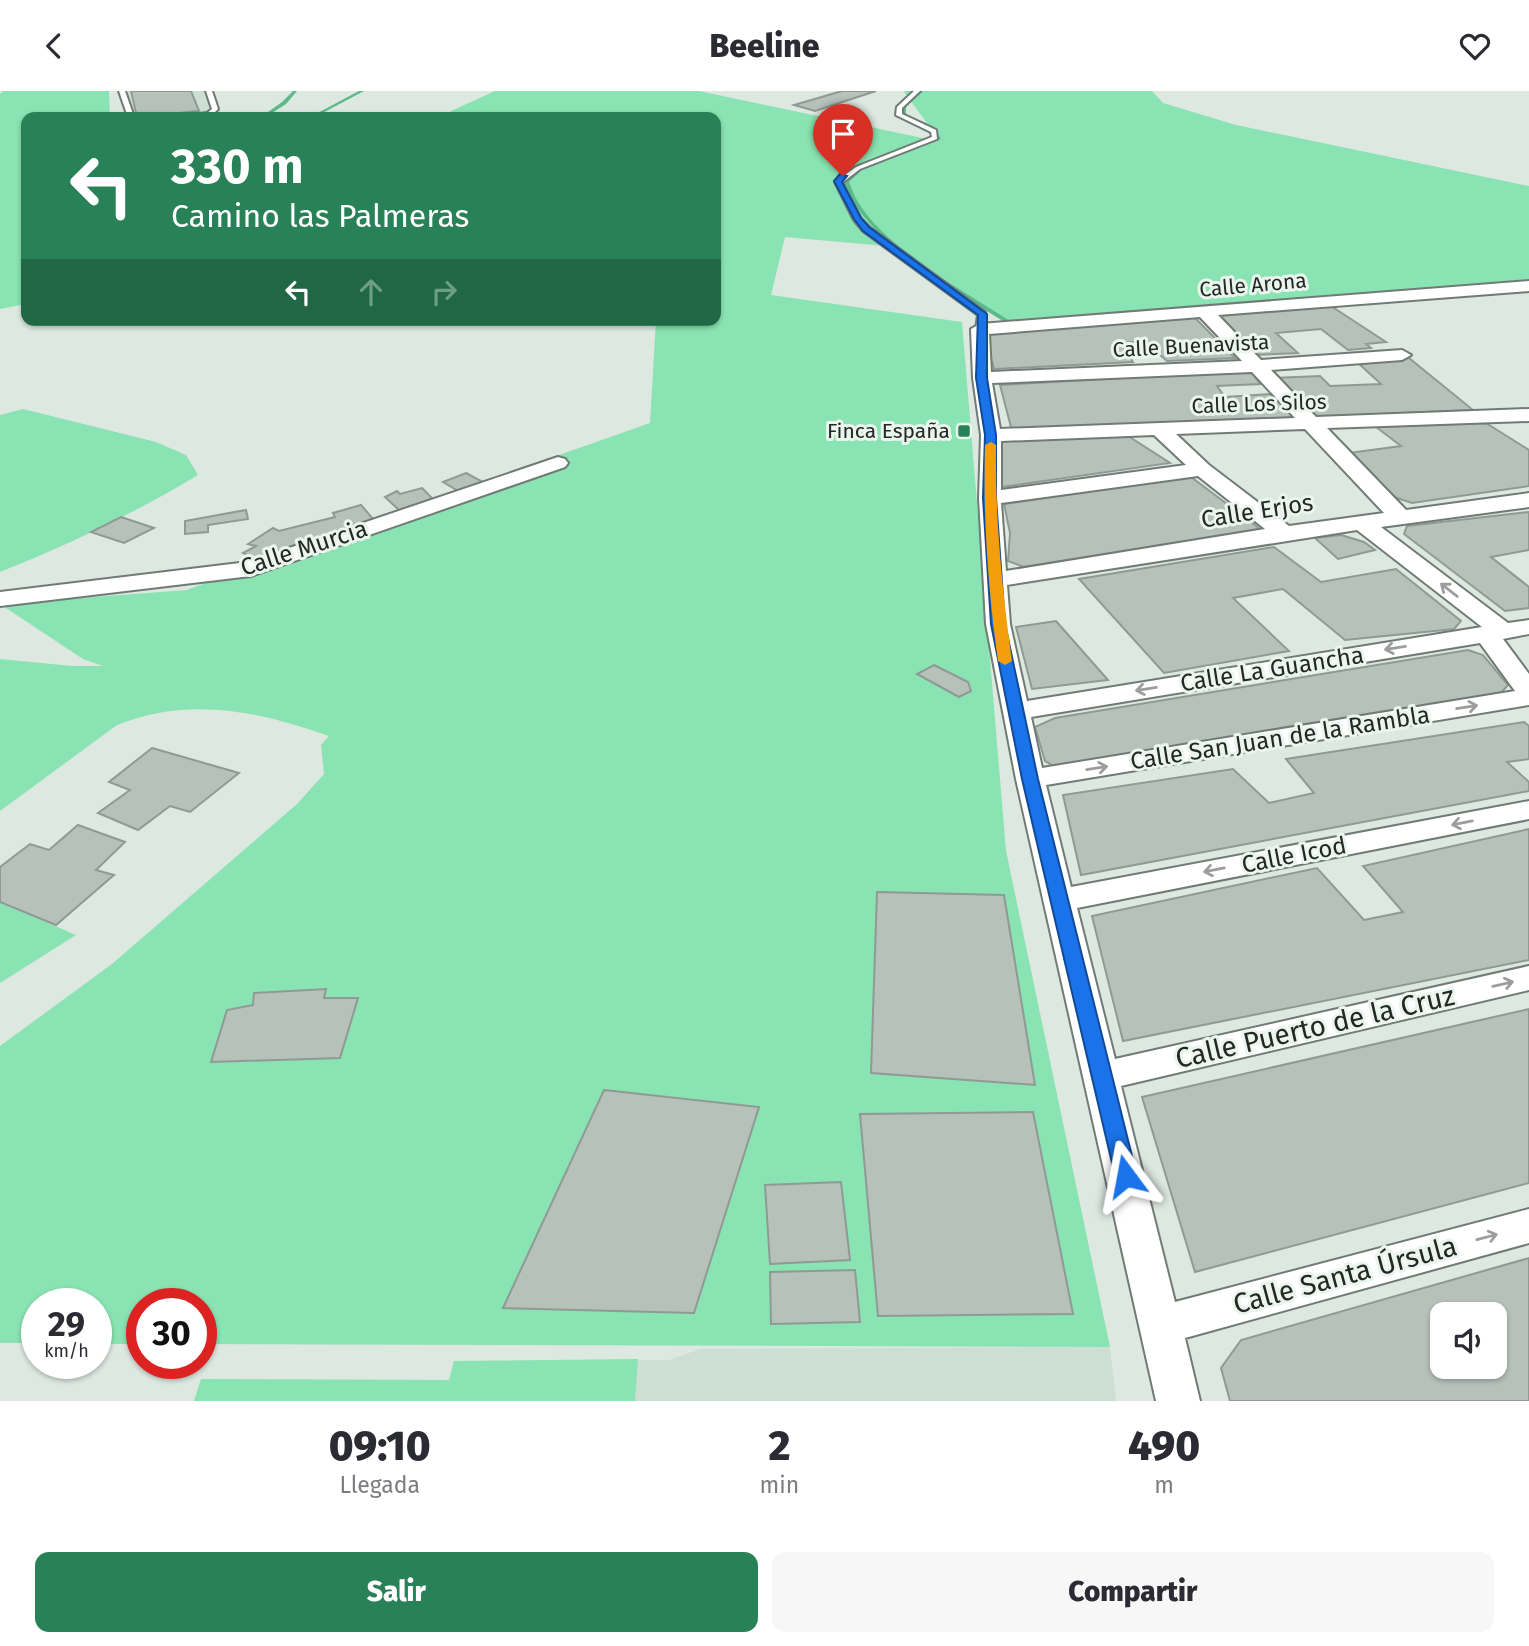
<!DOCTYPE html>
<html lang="es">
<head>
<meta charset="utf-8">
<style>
  :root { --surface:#fff; --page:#f7f7f7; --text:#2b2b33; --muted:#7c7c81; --accent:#298257 }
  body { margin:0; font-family:"Fira Sans",sans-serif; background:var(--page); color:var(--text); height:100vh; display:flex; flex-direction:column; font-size:26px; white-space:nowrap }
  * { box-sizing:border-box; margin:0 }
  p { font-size:23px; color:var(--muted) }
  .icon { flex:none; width:38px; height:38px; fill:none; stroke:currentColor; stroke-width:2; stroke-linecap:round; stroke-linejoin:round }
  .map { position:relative; height:1310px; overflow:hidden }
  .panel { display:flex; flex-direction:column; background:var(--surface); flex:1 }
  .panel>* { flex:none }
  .hud { position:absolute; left:21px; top:21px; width:700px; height:214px; border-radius:14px; box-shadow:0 2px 5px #0004; background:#298257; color:#fff; overflow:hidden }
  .buttons { position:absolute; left:1430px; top:1211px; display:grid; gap:14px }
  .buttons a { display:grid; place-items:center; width:77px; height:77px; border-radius:14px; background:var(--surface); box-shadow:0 2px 5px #0004; font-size:35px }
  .speed { position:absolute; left:21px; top:1197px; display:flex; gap:14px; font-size:35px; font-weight:700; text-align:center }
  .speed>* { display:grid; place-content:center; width:91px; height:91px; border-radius:50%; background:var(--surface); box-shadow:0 2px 5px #0004; line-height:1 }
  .speed small { font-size:18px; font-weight:400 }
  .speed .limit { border:10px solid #d22; background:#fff; color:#111 }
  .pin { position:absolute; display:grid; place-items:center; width:60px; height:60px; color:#fff; margin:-72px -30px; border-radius:50% 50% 50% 0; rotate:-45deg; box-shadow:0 0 7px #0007 }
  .pin .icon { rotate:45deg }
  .me { position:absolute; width:77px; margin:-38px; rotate:347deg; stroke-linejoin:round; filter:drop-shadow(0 0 5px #0008) }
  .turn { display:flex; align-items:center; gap:24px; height:147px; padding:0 35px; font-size:32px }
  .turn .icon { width:91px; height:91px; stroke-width:2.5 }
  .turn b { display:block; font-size:49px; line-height:60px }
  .lanes { display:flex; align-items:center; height:66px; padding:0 35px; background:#0003; justify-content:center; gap:35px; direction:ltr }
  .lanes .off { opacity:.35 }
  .eta { display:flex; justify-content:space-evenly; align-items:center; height:119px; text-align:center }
  .eta b { font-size:42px; font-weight:800; line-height:49px }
  .action { display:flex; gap:14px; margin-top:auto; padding:14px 35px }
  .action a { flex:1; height:80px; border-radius:14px; background:var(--accent); color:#fff; font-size:28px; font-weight:800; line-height:80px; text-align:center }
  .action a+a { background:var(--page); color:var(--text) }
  header { display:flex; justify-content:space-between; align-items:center; height:91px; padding:0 35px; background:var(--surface); font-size:32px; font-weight:800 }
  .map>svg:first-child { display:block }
</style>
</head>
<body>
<header><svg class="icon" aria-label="back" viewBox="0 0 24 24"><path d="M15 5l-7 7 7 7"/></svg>Beeline<svg class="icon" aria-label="heart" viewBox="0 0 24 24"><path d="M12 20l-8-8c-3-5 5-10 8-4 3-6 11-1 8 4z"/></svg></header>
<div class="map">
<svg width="1529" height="1310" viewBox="0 0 1529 1310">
  <rect width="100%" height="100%" fill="#dde8e1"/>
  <!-- built -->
  <g fill="#cdded3">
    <path d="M 122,0 L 209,0 L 215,18 L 209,24 L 131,26 Z"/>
    <path d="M 1110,1256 L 1116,1310 L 194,1310 L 201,1288 L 449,1289 L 454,1270 L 669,1269 L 700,1258 Z"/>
  </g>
  <!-- green -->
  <g fill="#8ae3b2">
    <path d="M 3,0 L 109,0 L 110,26 L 26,26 L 26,213 L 0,218 L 0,3 Z"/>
    <path d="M 495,0 L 699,0 L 932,49 L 935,43 L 904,1 L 906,0 L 1152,0 L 1163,12 L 1236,34 L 1529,95 L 1529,189 L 1008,231 L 896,156 L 785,146 L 771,204 L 962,231 L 1006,760 L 1110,1256 L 201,1253 L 201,1213 L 142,1213 L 142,1253 L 96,1253 L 96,1213 L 37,1213 L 37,1252 L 0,1252 L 0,955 L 112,873 L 297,713 L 324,683 L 321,654 L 329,645 C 259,620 188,605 117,634 L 0,720 L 0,568 L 72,575 L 103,575 L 83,568 L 0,513 L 187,499 L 307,453 L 650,332 L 656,229 L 716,229 L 716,26 L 448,26 L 451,20 Z"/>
    <path d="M 23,318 L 156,351 L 186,364 L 198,384 C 135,422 68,454 0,481 L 0,324 Z"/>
    <path d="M 0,811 L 76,844 L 0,892 Z"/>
    <path d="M 638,1268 L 635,1310 L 194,1310 L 201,1288 L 449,1289 L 454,1270 Z"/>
  </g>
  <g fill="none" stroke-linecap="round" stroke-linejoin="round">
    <!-- stream -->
    <g fill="#5cb988" fill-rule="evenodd">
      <path d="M 293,0 L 297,0 L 286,13 L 272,22 L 272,26 L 268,26 L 268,21 L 282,11 Z"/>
      <path d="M 359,0 L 364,0 L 315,26 L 310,26 Z"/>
      <path d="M 919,0 L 923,0 L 906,16 L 906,23 L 934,36 L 941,48 L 863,78 L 849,91 C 852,98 854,105 858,111 C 886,158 964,200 1010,230 L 1010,232 L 1006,232 C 953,198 893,167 856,115 C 851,108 847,99 843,91 L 859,76 L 936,46 L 930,38 L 902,24 L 902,15 Z"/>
    </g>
  </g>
  <!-- building -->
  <g fill="#b6c1ba" stroke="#909a94" stroke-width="2" fill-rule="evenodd">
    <path d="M 131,0 L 191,0 L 199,20 L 137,26 Z"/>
    <path d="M 842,0 L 876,0 L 815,20 L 794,14 Z"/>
    <path d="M 1331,215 L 1386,251 L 1366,253 L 1371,257 L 1348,259 L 1321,238 L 1276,242 L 1298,262 L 1253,264 L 1214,224 Z"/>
    <path d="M 1192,224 L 1235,267 L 1167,270 L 1144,250 L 1121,252 L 1133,271 L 994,278 L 984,242 Z"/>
    <path d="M 1409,267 L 1473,319 L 1308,326 L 1274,287 L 1320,285 L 1330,295 L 1381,293 L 1356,270 Z"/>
    <path d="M 1251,280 L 1260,293 L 1217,295 L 1225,306 L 1270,303 L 1304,333 L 1012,340 L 1000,294 Z"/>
    <path d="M 1486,332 L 1529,359 L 1529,395 L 1412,412 L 1394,406 L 1349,362 L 1401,355 L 1376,336 Z"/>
    <path d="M 1125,343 L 1170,372 L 1002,396 L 1001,350 Z"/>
    <path d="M 466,382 L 483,391 L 458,400 L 443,391 Z"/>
    <path d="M 1191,386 L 1263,440 L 1024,476 L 1008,470 L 1010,442 L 1004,413 Z"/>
    <path d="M 422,397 L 433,408 L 400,420 L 385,406 L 397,400 L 400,403 Z"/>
    <path d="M 361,414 L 374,429 L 257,469 L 243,462 L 256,455 L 248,453 L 273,437 L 279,440 L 335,426 L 333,422 Z"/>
    <path d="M 246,419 L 248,428 L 208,434 L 208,441 L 185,443 L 185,430 Z"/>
    <path d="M 1529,421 L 1529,459 L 1491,466 L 1529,496 L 1529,517 L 1505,520 L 1404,443 L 1407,435 Z"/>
    <path d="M 121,426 L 154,437 L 124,452 L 91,441 Z"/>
    <path d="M 1341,444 L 1364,451 L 1375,459 L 1338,468 L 1315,447 Z"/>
    <path d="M 1274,456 L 1321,491 L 1396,478 L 1461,530 L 1454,538 L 1345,549 L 1283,498 L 1233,507 L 1289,560 L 1164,582 L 1079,488 Z"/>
    <path d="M 1056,530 L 1108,589 L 1032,598 L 1016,536 Z"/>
    <path d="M 1468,559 L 1483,564 L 1508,594 L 1500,603 L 1057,677 L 1045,670 L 1035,636 L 1055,627 Z"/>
    <path d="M 934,574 L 968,591 L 971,600 L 959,606 L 917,583 Z"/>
    <path d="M 1524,631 L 1529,635 L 1529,668 L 1507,671 L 1529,691 L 1529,700 L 1081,784 L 1063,704 L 1233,678 L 1269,712 L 1314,702 L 1286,668 Z"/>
    <path d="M 152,657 L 239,682 L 190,721 L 170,715 L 138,739 L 98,722 L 130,699 L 109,691 Z"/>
    <path d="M 78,734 L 125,751 L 96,779 L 114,784 L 56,834 L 0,811 L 0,776 L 30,753 L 49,759 Z"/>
    <path d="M 1529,738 L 1529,869 L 1123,950 L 1092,825 L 1317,777 L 1364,829 L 1403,821 L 1363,775 Z"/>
    <path d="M 877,801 L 1004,804 L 1035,994 L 871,982 Z"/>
    <path d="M 326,898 L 324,907 L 358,907 L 340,967 L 211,971 L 227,919 L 253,914 L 254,902 Z"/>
    <path d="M 1529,918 L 1529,1092 L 1195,1181 L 1142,1006 Z"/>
    <path d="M 604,999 L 759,1016 L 694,1222 L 503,1217 Z"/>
    <path d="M 1033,1021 L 1073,1223 L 878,1225 L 860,1023 Z"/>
    <path d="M 841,1091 L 850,1169 L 770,1173 L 765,1094 Z"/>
    <path d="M 1529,1167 L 1529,1310 L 1230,1310 L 1221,1277 L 1241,1249 ZM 1442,1223 L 1494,1223 L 1494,1276 L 1442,1276 Z"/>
    <path d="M 855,1179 L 860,1231 L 771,1233 L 770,1181 Z"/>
  </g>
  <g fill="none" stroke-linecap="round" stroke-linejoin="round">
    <!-- service casing -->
    <g stroke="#717b75" stroke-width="4">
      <g id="service">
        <path d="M 119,0 L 125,0 L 134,26 L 128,26 Z"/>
        <path d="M 206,0 L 212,0 L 218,18 L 211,25 L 177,26 L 207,22 L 212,18 Z"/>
        <path d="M 914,0 L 920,0 L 902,17 L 902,23 L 936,39 L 937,48 L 860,78 L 842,92 L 861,128 L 869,136 L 985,221 L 983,240 L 976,238 L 978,224 L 863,140 L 854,129 L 835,91 L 856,76 L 932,46 L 931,41 L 896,24 L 897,16 Z"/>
      </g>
    </g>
    <!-- minor casing -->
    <g stroke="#717b75" stroke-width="4">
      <g id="minor">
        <path d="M 1529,190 L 1529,200 L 1218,224 L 1261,269 L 1402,259 L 1411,264 L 1402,269 L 1271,279 L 1316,326 L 1529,318 L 1529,330 L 1327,337 L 1406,419 L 1529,402 L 1529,416 L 1381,436 L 1508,532 L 1529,529 L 1529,543 L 1503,548 L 1529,583 L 1529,614 L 1046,694 L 1071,796 L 1529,710 L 1529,728 L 1077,817 L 1115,968 L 1529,875 L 1529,899 L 1121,995 L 1175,1211 L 1529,1118 L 1529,1152 L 1185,1247 L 1200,1310 L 1156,1310 L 1016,688 L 986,533 L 979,407 L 981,344 L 973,287 L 971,238 L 980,233 ZM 1200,226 L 1242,270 L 991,281 L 989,243 ZM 1252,281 L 1295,327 L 1000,338 L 992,292 ZM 1305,338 L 1384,422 L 1289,435 L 1209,374 L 1176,343 ZM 1154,344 L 1186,374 L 1001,399 L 1001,350 ZM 1198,385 L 1265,438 L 1006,480 L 1001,412 ZM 1357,439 L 1482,536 L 1027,610 L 1010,533 L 1007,494 ZM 1480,552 L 1515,600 L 1042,677 L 1031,626 Z"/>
        <path d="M 558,366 L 565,368 L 568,372 L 565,376 L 251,485 L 0,515 L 0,501 L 248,471 Z"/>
      </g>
    </g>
    <!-- service -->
    <use href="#service" fill="#fff" fill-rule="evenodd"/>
    <!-- minor -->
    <use href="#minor" fill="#fff" fill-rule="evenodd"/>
  </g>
  <!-- one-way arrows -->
  <defs><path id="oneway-shaft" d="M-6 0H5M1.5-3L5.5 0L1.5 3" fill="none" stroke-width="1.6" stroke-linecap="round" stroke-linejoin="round" transform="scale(1.75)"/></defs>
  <g stroke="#9c9e9d">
    <use href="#oneway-shaft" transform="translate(1449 499) rotate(-142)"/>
    <use href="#oneway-shaft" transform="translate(1395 557) rotate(171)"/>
    <use href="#oneway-shaft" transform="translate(1146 598) rotate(171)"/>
    <use href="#oneway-shaft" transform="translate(1467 616) rotate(-9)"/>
    <use href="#oneway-shaft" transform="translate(1097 677) rotate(-9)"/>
    <use href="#oneway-shaft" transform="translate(1462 732) rotate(169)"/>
    <use href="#oneway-shaft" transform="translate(1214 779) rotate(169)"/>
    <use href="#oneway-shaft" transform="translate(1503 893) rotate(-13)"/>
    <use href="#oneway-shaft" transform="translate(1487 1146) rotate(-15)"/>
  </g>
  <!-- route -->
  <path fill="#1a73e8" stroke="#114b97" stroke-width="2" d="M 840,83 L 847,85 L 842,91 L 861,127 L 869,136 L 987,223 L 987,287 L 996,344 L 996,407 L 1005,533 L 1038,688 L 1137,1085 L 1133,1091 L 1126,1094 L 1118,1091 L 1115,1085 L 1022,688 L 991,533 L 983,407 L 985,344 L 976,287 L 978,224 L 863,140 L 854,128 L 834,90 Z"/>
  <!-- slow -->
  <path fill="#f59e0b" d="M 991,351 L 996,354 C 995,427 1002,498 1012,570 L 1005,574 L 998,570 C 988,498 983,427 985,354 Z"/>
  <!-- markers -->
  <rect fill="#298257" stroke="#eaf5ee" stroke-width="2.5" x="957" y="333" width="14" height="14" rx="3.5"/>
  <g text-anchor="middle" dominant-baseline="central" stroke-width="6" stroke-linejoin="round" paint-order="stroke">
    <!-- far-street labels -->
    <g font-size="21" fill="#242725" stroke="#eaf5ee">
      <text transform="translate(1253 194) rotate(-5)">Calle Arona</text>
      <text transform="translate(1191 255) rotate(-3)">Calle Buenavista</text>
      <text transform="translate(1259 313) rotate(-2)">Calle Los Silos</text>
    </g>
    <!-- far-poi labels -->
    <g font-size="21" fill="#242725" stroke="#eaf5ee" text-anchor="end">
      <text x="950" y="340">Finca España</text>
    </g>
    <!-- street labels -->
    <g font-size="24" fill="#242725" stroke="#eaf5ee">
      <text transform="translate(1257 420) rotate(-9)">Calle Erjos</text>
      <text transform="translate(304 457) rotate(-18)">Calle Murcia</text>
      <text transform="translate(1272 578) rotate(-9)">Calle La Guancha</text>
      <text transform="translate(1280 647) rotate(-9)">Calle San Juan de la Rambla</text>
      <text transform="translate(1294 764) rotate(-11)">Calle Icod</text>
    </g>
    <!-- near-street labels -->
    <g font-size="28" fill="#242725" stroke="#eaf5ee">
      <text transform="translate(1315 936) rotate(-13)">Calle Puerto de la Cruz</text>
      <text transform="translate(1345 1184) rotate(-15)">Calle Santa Úrsula</text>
    </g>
  </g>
</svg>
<div class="buttons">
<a><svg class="icon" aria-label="sound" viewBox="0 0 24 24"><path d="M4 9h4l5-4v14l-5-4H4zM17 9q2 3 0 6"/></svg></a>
</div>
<div class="speed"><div>29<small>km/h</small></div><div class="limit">30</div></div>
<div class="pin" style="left:843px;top:85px;background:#d93025"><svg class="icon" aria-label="arrive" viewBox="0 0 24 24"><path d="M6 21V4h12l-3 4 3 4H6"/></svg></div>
<svg class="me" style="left:1126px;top:1085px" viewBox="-20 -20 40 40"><path d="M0-17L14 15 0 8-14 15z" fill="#1a73e8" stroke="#fff" stroke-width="4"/></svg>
<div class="hud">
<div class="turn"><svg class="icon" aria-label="left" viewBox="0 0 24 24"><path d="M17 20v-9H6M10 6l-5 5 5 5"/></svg><div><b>330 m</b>Camino las Palmeras</div></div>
<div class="lanes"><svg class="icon" aria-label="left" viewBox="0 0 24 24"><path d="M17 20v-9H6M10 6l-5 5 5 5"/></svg><svg class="icon off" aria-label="ahead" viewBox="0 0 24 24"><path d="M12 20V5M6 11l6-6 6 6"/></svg><svg class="icon off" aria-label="right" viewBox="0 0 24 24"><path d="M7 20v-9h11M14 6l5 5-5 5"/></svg></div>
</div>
</div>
<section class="panel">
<div class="eta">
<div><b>09:10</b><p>Llegada</p></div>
<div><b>2</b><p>min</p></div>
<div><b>490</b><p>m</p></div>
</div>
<div class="action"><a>Salir</a><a>Compartir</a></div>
</section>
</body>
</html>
